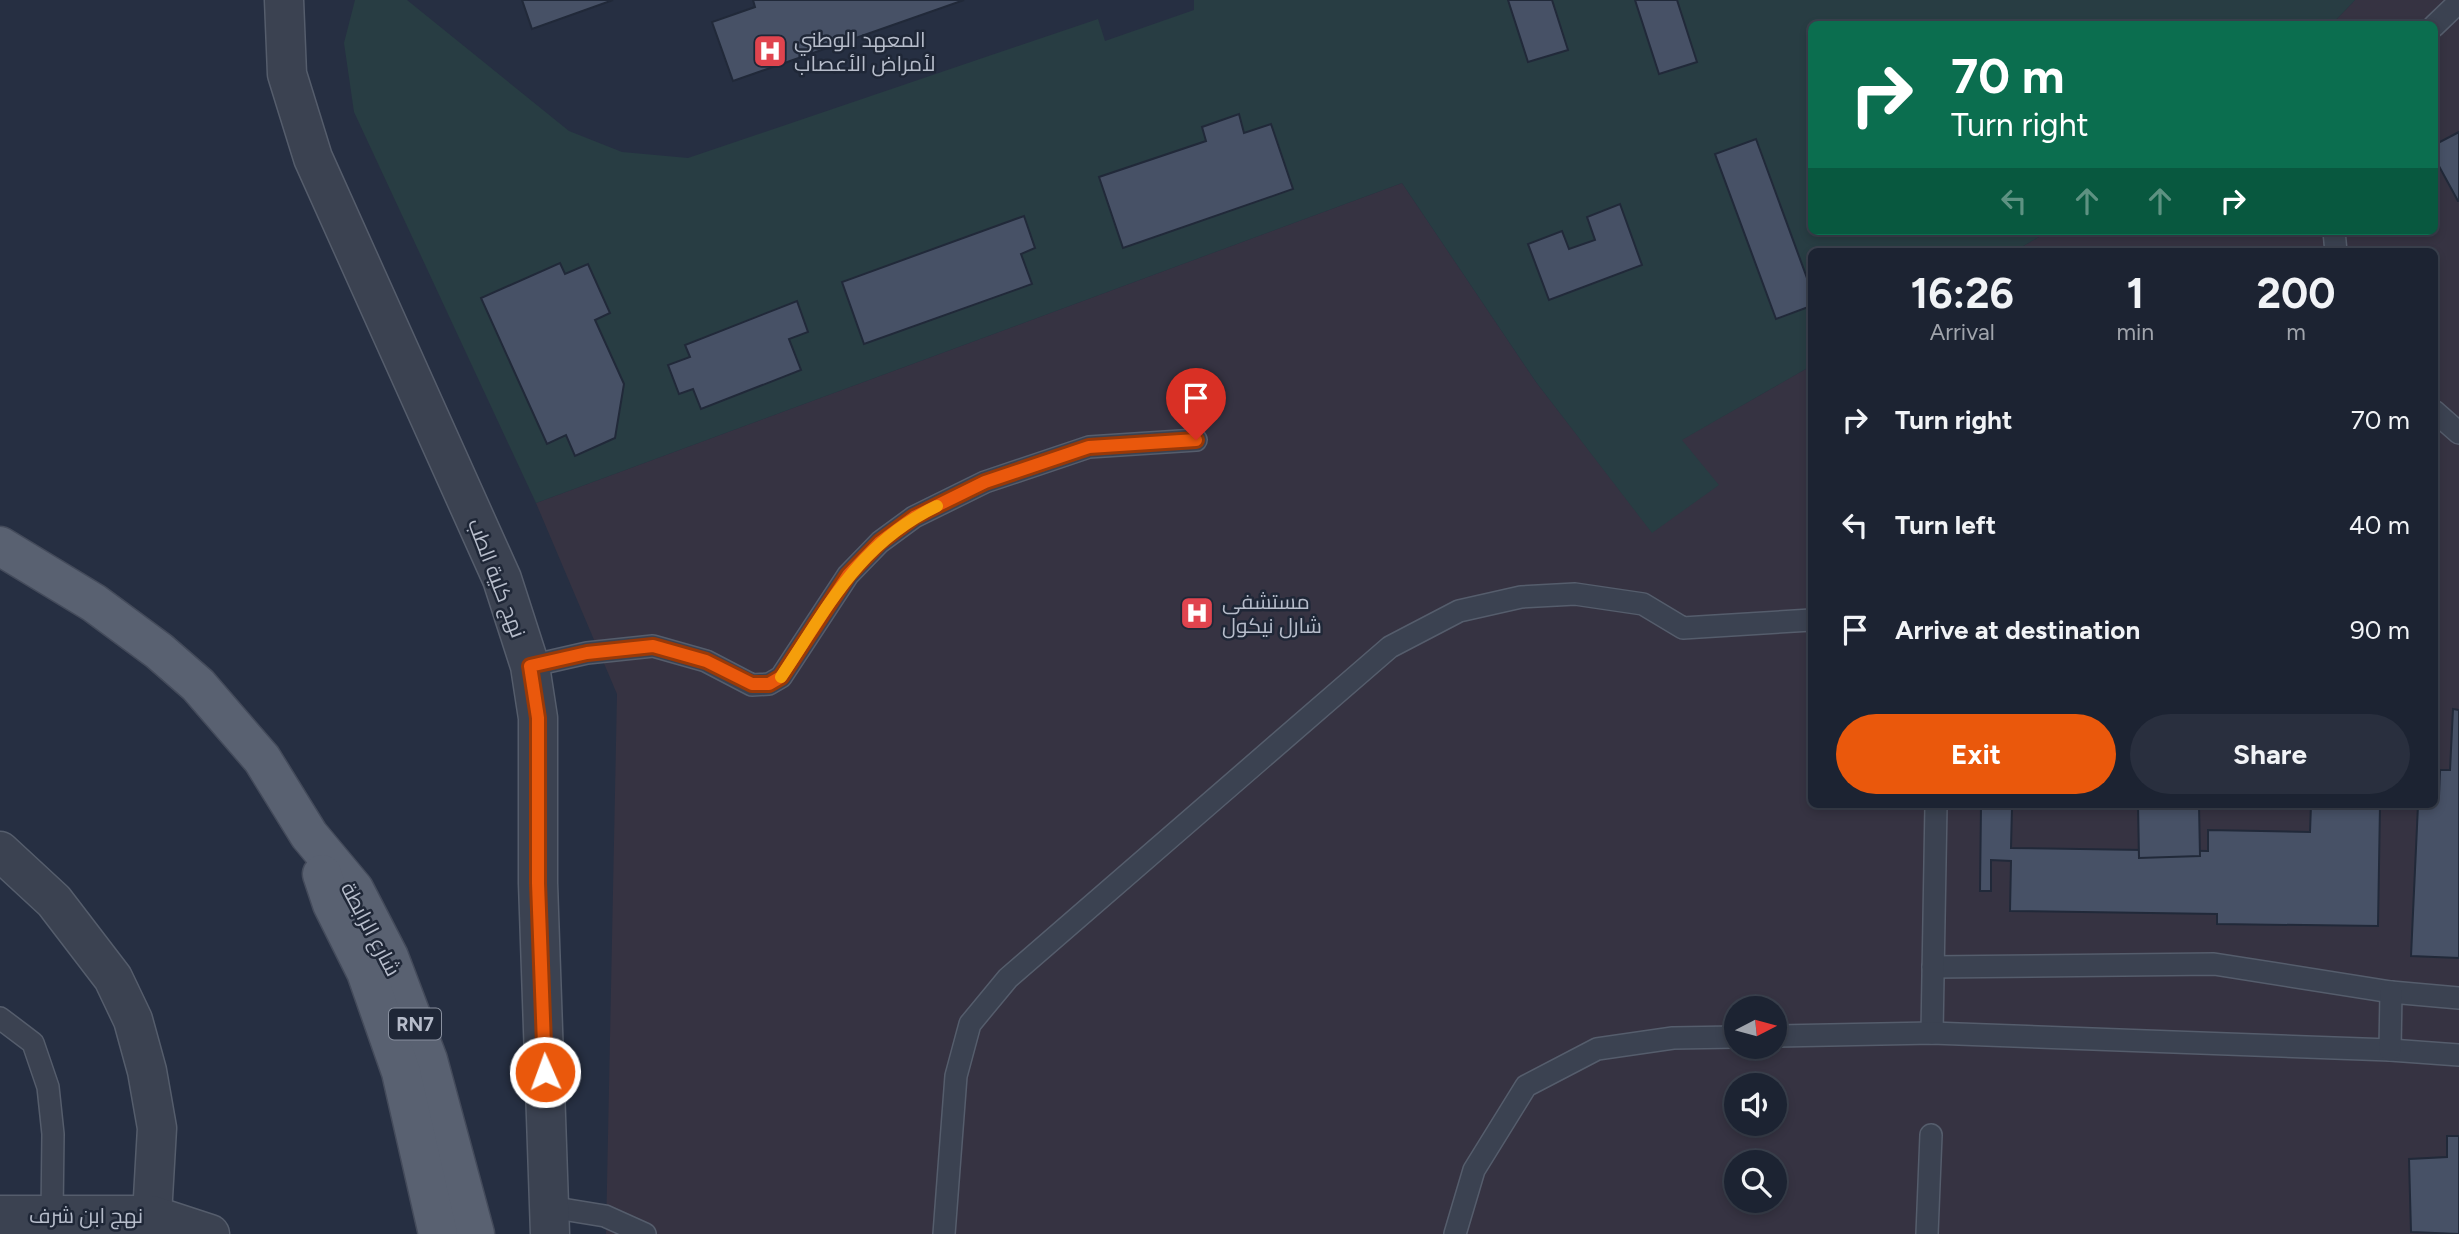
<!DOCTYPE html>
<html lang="en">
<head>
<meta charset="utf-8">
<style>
  :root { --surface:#1c2332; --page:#292f3e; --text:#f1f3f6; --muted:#a0a4ac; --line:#3a404d; --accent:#ea580c }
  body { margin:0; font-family:Figtree,Cairo,sans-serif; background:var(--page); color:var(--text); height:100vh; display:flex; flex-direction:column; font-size:26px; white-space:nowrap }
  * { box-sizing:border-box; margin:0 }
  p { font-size:23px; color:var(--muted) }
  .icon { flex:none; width:38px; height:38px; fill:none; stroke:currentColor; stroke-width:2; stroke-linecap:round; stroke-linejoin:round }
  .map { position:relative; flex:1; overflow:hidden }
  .sheet { position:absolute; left:1808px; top:248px; width:630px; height:560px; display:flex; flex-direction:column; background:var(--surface); border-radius:10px; box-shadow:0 4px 10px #0003,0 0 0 2px var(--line) }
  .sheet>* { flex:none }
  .guide { position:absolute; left:1808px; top:21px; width:630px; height:214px; border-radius:10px; box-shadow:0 4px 10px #0003,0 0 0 2px var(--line); background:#0b6e4f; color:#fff; overflow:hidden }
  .needle { width:46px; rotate:84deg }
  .buttons { position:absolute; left:1724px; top:996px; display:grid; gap:14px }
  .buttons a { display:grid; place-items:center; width:63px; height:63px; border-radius:50%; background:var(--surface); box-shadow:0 4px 10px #0003,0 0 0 2px var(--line); font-size:35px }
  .pin { position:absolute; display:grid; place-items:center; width:60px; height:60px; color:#fff; margin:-72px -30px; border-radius:50% 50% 50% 0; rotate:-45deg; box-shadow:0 0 7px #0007 }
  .pin .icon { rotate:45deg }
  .me { position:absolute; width:77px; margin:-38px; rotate:358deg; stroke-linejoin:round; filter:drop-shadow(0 0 5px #0008) }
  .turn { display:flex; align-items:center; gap:24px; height:147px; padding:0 28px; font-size:32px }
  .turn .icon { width:91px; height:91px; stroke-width:2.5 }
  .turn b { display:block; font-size:49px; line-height:60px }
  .lanes { display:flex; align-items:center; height:66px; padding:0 28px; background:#0003; justify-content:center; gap:35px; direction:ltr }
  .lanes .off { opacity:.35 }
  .eta { display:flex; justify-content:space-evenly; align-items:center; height:119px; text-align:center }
  .eta b { font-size:42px; font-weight:700; line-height:49px }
  .cta { display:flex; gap:14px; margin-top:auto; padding:14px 28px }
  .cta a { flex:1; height:80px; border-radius:42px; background:var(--accent); color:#fff; font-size:28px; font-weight:700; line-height:80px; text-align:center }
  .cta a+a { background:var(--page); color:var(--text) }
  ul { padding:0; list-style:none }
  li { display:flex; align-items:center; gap:21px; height:105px; padding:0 28px }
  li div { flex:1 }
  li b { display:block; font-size:26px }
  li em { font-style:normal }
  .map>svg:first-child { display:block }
</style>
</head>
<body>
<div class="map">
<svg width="2459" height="1234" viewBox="0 0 2459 1234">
  <rect width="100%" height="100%" fill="#262f42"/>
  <!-- medical -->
  <path fill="#363342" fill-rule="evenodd" d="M 2355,0 L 2459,0 L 2459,1234 L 606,1234 L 617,694 L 536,503 L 1402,183 L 1536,382 L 1652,532 L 1681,440 L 1811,366 L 1811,805 L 2434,805 L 2434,252 L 2013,252 L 2049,231 L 2434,231 L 2434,24 L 2332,24 ZM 1736,1008 L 1774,1008 L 1774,1046 L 1736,1046 ZM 1736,1085 L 1774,1085 L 1774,1124 L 1736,1124 ZM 1736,1162 L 1774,1162 L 1774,1200 L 1736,1200 Z"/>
  <!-- green -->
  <path fill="#283d43" d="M 355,0 L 407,0 L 569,131 L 622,152 L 688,158 L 1098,19 L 1105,41 L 1194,10 L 1194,0 L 2355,0 L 2332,24 L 1811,24 L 1811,231 L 2049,231 L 2013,252 L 1811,252 L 1811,366 L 1682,440 L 1719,485 L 1652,533 L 1536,382 L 1402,183 L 536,503 L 354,112 L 344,43 Z"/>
  <!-- building -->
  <g fill="#475166" stroke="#212939" stroke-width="2">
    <path d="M 522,0 L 613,0 L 532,29 Z"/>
    <path d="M 753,0 L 964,0 L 733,81 L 712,22 L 755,7 Z"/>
    <path d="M 1508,0 L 1552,0 L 1568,50 L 1528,62 Z"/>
    <path d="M 1635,0 L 1677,0 L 1697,62 L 1659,74 Z"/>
    <path d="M 1239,114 L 1244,133 L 1271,124 L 1293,189 L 1123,248 L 1099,177 L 1206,141 L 1202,127 Z"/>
    <path d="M 2459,132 L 2459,201 L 2458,201 L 2434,157 L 2434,145 Z"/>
    <path d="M 1756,139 L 1811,289 L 1811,306 L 1776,319 L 1715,154 Z"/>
    <path d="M 1620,204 L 1642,265 L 1549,300 L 1528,244 L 1562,231 L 1569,249 L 1595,240 L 1587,217 Z"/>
    <path d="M 1024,216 L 1035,248 L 1021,254 L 1032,284 L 864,344 L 842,282 Z"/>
    <path d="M 560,263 L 565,274 L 588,264 L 610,313 L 595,320 L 624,384 L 615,438 L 575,456 L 566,435 L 547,444 L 481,298 Z"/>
    <path d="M 797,301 L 808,332 L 789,339 L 801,370 L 701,409 L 693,389 L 679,394 L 668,365 L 690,357 L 685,345 Z"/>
    <path d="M 2453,709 L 2459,710 L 2459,958 L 2411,956 L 2418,805 L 2434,805 L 2434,796 L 2439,796 L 2440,770 L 2450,770 Z"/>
    <path d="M 1981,805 L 2049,805 L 2049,808 L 2012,807 L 2011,848 L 2208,851 L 2208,830 L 2310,832 L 2311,805 L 2380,805 L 2378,926 L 2217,924 L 2217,914 L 2010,911 L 2011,861 L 1991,860 L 1991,891 L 1980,891 Z"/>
    <path d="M 2138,805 L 2199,805 L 2200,856 L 2139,858 Z"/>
    <path d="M 2447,1136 L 2459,1136 L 2459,1234 L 2411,1232 L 2409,1159 L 2447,1157 Z"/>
  </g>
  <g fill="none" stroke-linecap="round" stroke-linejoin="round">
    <!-- service casing -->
    <g stroke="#555d6c" stroke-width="24">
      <g id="service">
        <path d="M 2434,26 L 2459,2"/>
        <path d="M 2334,231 L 2336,252"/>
        <path d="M 2434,411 L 2459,433"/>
        <path d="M 530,666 L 587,653 L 653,646 L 706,661 L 752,685 L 769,684 L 781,677 L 848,575 L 880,542 L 914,517 L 985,482 L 1089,447 L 1196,440"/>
        <path d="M 1933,967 L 2214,964 L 2391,992 L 2459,998"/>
        <path d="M 0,1018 L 33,1043 L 48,1087 L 53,1134 L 52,1215"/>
        <path d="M 1932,1033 L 1936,805"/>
        <path d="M 1774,1036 L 1932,1033 L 2390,1050 L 2459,1055"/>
        <path d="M 2390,1050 L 2391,992"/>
        <path d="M 550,1207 L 605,1216 L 645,1234"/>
        <path d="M 944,1234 L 956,1076 L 970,1024 L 1008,978 L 1390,647 L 1459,611 L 1521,597 L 1575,594 L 1643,604 L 1683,628 L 1811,620"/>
        <path d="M 1455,1234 L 1474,1170 L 1526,1086 L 1597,1049 L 1673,1038 L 1736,1037"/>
        <path d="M 1927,1234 L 1931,1135"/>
      </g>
    </g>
    <!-- minor casing -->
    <g stroke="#555d6c" stroke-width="41">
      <g id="minor">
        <path d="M 0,851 L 54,901 L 113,978 L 133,1020 L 147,1071 L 157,1128 L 152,1215"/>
        <path d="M 0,1215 L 152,1215 L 210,1234"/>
      </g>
    </g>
    <!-- tertiary casing -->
    <g stroke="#555d6c" stroke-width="41">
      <path id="tertiary" d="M 284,0 L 287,74 L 313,158 L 502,579 L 530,666 L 538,718 L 538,883 L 550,1234"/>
    </g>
    <!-- primary casing -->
    <g stroke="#444b5b" stroke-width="41">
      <g id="primary">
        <path d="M 0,546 L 94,603 L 159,651 L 198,685 L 262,759 L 309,835 L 354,889 L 389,957 L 428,1060 L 475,1234"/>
        <path d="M 322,874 L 332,904 L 366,972 L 401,1072 L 438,1234"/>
      </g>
    </g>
    <!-- service -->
    <use href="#service" stroke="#3b4251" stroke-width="21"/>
    <!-- minor -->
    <use href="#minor" stroke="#3b4251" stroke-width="38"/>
    <!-- tertiary -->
    <use href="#tertiary" stroke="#3b4251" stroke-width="38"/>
    <!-- primary -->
    <use href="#primary" stroke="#596171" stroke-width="38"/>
  </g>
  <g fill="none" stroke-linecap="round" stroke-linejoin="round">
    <!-- route casing -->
    <g stroke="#983908" stroke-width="18">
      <path id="route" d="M 545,1072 L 538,883 L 538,718 L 530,666 L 587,653 L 653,646 L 706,661 L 752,684 L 769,684 L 781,677 L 848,575 L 880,542 L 914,517 L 985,482 L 1089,447 L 1196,440"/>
    </g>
    <!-- route -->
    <use href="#route" stroke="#ea580c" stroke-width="12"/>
    <!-- slow -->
    <path stroke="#f59e0b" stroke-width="12" d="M 781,677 C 828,607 858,544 937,506"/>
  </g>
  <!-- icons -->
  <defs>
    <g id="hospital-square" transform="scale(1.75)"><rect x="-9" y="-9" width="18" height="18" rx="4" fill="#e0444e" stroke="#1f2737"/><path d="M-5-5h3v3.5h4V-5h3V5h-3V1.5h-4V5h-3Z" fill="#fff"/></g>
  </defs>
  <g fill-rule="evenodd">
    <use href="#hospital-square" x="770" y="51"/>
    <use href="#hospital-square" x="1197" y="613"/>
  </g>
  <g text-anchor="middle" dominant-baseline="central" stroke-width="5" stroke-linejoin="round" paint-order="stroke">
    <!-- shield labels -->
    <rect fill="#1f2737" stroke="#89909f" stroke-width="2" x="389" y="1008.5" width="52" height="31" rx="5"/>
    <g font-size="19" font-weight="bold" fill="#b7bdcb">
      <text x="415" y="1024">RN7</text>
    </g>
    <!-- poi labels -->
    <g font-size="21" fill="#b7bdcb" stroke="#1f2737" text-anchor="start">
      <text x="794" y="39">المعهد الوطني<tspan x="794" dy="24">لأمراض الأعصاب</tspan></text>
      <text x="1222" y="601">مستشفى<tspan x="1222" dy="24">شارل نيكول</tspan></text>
    </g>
    <!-- street labels -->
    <g font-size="21" fill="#b7bdcb" stroke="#1f2737">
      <text transform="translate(497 578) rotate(69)">نهج كلية الطب</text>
      <text transform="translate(371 929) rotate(62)">شارع الرابطة</text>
      <text x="86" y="1215">نهج ابن شرف</text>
    </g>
  </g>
</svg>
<div class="buttons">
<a><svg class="needle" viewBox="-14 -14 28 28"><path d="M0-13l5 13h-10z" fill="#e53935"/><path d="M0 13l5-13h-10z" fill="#a0a4ac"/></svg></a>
<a><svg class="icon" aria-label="sound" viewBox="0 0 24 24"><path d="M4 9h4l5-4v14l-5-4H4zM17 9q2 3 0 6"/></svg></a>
<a><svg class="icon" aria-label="search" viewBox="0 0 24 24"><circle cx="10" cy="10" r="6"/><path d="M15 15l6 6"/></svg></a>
</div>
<div class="pin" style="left:1196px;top:440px;background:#d93025"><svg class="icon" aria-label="arrive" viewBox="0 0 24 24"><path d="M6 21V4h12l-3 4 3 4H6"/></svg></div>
<svg class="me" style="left:545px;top:1072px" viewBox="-20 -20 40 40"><circle r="17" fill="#ea580c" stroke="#fff" stroke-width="3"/><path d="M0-11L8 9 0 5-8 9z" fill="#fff"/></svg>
<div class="guide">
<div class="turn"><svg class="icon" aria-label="right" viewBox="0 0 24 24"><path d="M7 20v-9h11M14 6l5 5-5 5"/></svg><div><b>70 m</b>Turn right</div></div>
<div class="lanes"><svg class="icon off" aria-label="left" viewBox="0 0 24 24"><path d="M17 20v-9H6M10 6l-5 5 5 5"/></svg><svg class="icon off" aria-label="ahead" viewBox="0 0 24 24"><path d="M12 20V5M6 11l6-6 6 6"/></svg><svg class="icon off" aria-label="ahead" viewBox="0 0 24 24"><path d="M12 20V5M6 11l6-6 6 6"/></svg><svg class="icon" aria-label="right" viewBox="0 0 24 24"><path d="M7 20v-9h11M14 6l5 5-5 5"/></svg></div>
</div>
<section class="sheet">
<div class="eta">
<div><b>16:26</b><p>Arrival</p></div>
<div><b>1</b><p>min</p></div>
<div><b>200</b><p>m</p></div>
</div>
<ul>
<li><svg class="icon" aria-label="right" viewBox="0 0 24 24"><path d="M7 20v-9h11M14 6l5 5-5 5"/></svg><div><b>Turn right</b></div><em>70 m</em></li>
<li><svg class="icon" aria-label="left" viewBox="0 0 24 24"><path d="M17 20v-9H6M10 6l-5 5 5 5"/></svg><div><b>Turn left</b></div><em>40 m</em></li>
<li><svg class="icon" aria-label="arrive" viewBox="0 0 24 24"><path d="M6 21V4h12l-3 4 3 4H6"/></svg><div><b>Arrive at destination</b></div><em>90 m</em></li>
</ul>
<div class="cta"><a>Exit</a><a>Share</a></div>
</section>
</div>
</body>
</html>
